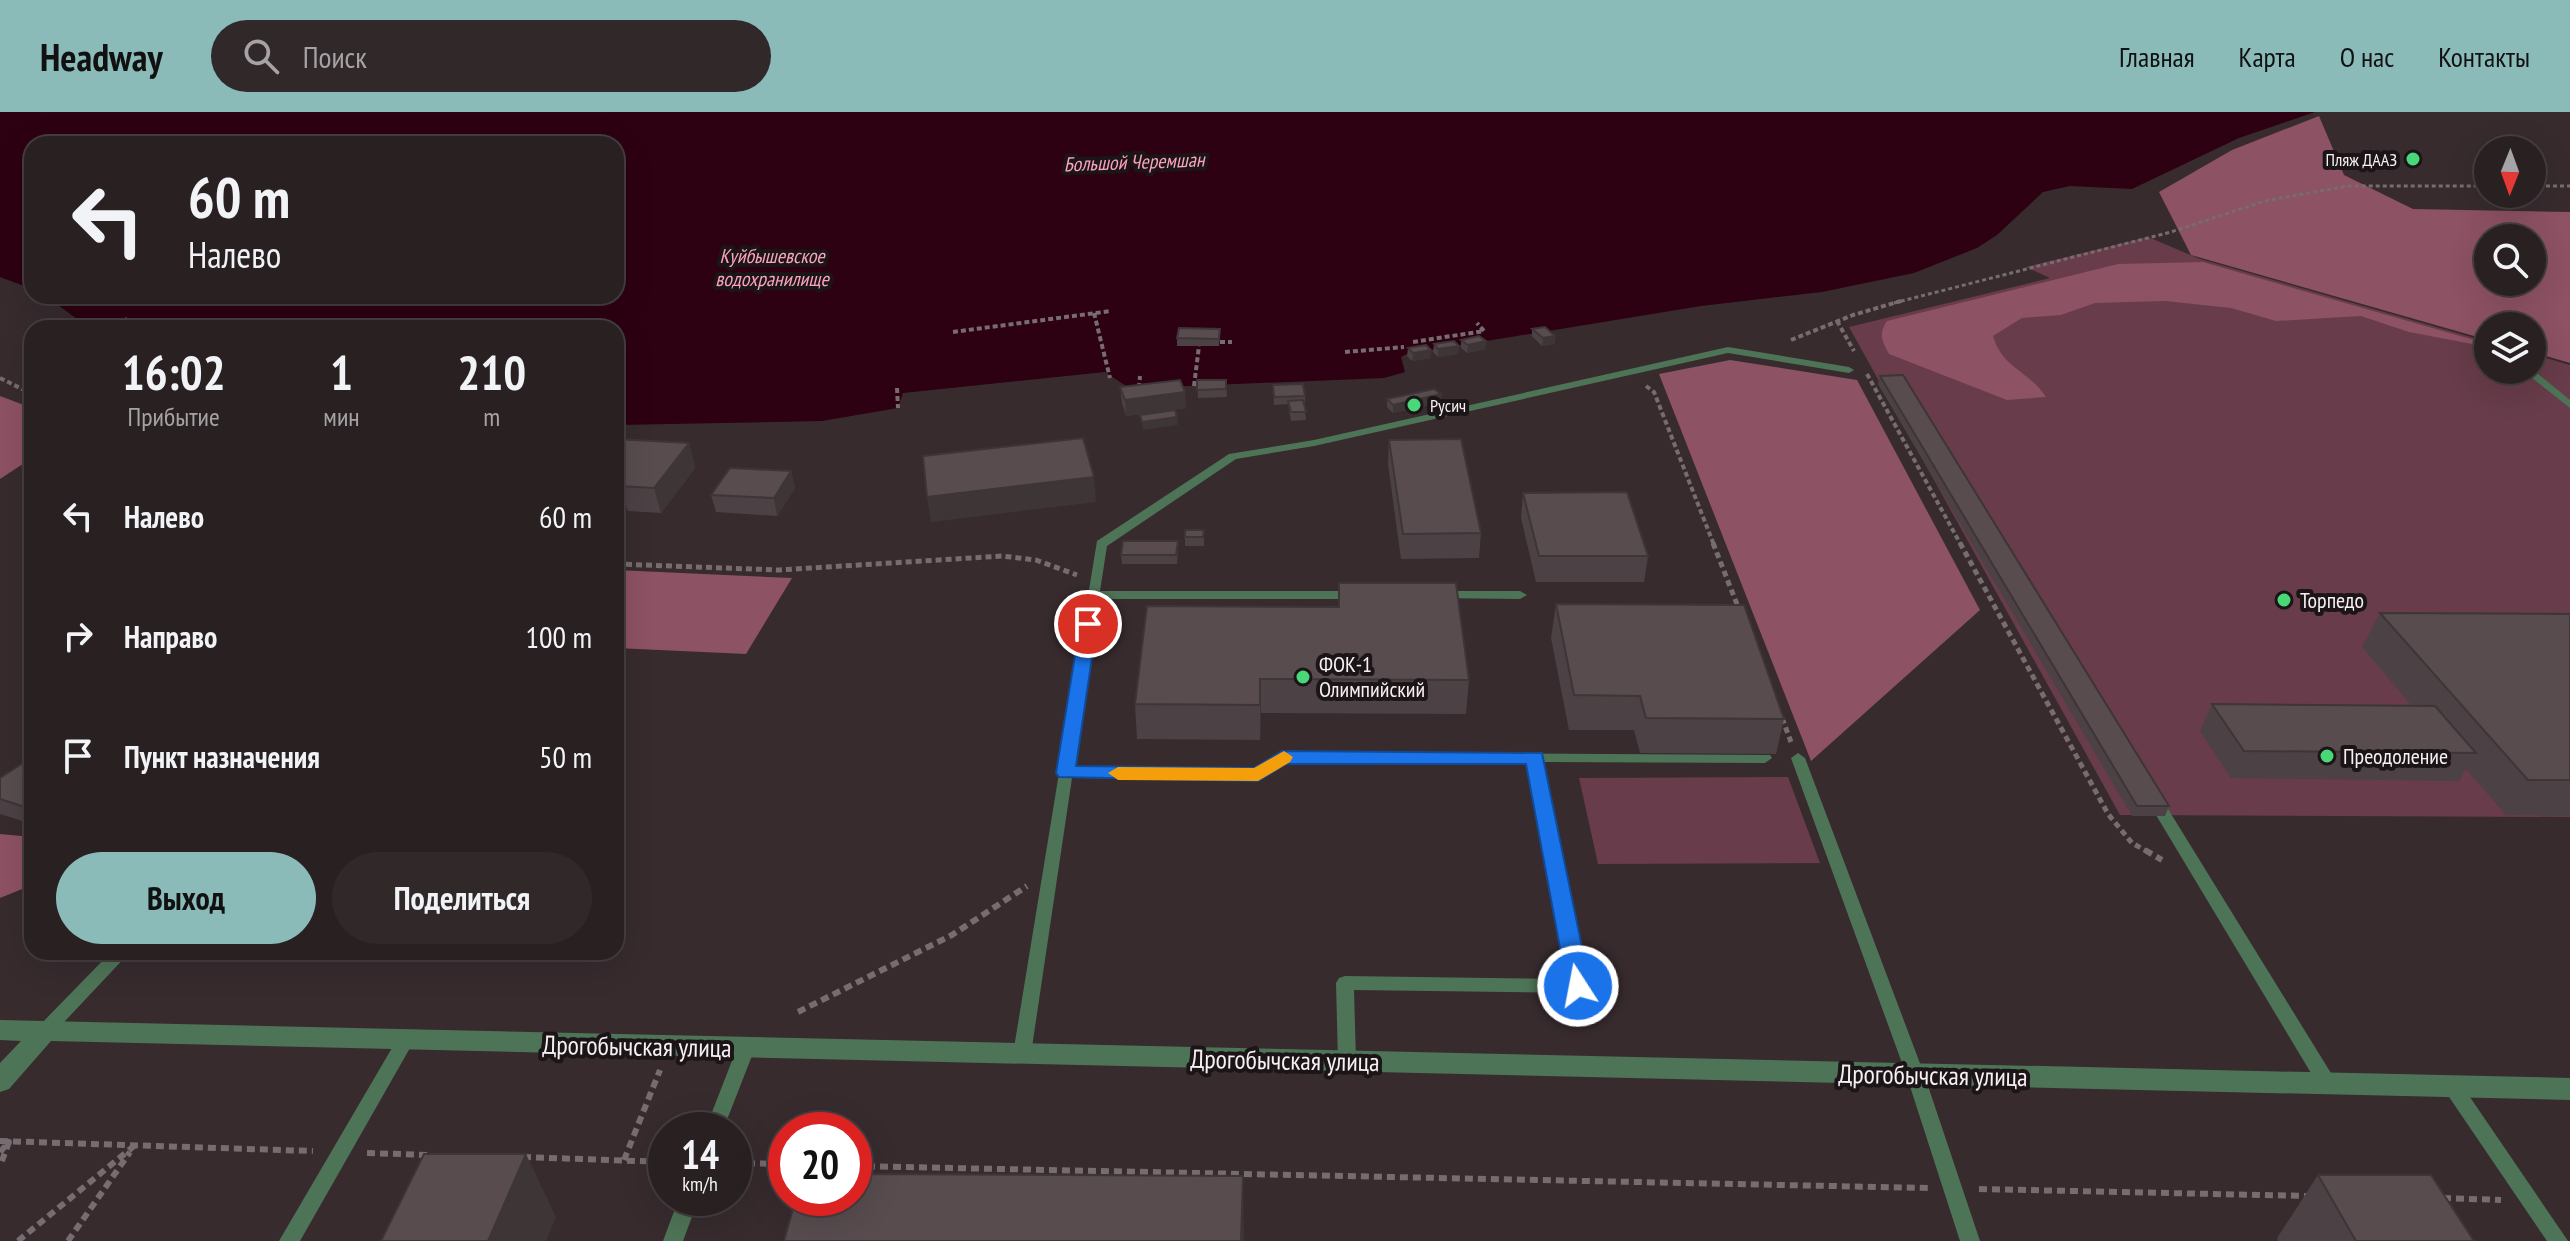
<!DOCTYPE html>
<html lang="ru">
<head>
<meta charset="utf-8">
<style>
  :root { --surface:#292022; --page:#31282a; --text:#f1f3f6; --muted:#a5a3a5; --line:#453e40; --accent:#8bbbb9 }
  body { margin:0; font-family:"PT Sans Narrow",sans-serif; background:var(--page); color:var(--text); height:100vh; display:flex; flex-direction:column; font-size:30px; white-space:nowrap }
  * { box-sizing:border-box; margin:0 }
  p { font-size:26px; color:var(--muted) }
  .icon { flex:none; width:44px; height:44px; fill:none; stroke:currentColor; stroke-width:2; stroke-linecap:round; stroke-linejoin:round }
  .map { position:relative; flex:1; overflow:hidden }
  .sheet { position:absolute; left:24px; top:208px; width:600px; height:640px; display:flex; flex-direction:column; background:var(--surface); border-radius:24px; box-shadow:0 8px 32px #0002,0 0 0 2px var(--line) }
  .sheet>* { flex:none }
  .guide { position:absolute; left:24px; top:24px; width:600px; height:168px; border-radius:24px; box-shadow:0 8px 32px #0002,0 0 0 2px var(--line); background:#292022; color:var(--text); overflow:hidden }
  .needle { width:52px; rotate:181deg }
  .tools { position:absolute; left:2474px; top:24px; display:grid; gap:16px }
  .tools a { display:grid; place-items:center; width:72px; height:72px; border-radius:50%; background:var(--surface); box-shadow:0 8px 32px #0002,0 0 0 2px var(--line); font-size:40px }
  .speed { position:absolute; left:648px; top:1000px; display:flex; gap:16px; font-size:40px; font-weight:700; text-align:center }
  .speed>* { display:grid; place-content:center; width:104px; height:104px; border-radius:50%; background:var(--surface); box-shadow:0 8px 32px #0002,0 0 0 2px var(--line); line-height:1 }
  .speed small { font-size:20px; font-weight:400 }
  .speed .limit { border:12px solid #d22; background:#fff; color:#111 }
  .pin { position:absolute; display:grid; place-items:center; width:68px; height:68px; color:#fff; margin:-34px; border:4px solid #fff; border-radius:50%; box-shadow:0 2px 8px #0007 }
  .me { position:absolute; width:88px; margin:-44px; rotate:349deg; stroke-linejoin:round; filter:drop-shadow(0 0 6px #0008) }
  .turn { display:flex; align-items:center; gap:28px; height:168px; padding:0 32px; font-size:36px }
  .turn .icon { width:104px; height:104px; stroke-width:2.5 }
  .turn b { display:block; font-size:56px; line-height:68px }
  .eta { display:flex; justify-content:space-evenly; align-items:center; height:136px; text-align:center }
  .eta b { font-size:48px; font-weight:800; line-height:56px }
  .cta { display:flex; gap:16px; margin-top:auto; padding:16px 32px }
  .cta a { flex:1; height:92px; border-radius:48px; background:var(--accent); color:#111; font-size:32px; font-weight:800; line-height:92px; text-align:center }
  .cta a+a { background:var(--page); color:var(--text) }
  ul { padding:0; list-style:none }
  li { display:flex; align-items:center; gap:24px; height:120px; padding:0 32px }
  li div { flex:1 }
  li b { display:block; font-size:30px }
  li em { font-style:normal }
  header { display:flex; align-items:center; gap:48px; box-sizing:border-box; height:112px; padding:0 40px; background:var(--accent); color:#111 }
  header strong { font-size:38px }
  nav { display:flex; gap:44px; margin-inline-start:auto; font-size:28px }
  .search { width:560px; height:72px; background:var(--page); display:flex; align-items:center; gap:20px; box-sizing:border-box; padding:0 28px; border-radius:44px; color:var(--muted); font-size:30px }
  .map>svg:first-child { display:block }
</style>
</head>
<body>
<header>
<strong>Headway</strong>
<div class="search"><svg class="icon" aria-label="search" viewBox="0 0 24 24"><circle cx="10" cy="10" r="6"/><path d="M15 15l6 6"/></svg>Поиск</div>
<nav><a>Главная</a><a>Карта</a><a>О нас</a><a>Контакты</a></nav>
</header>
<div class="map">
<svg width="2570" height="1129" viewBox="0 0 2570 1129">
  <rect width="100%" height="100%" fill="#372b2e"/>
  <!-- green -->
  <g fill="#683c4a">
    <path d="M 2148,125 L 2200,147 L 2488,230 L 2488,258 L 2532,258 L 2532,242 L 2570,253 L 2570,705 L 2120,703 L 1849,215 L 2050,166 L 2026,155 Z"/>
    <path d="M 1788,665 L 1820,751 L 1598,752 L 1579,666 Z"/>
  </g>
  <!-- forest -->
  <g fill="#8d5264" fill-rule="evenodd">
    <path d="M 2319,4 L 2344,63 L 2413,97 L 2570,100 L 2570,251 L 2532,240 L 2532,214 L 2488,214 L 2488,228 L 2191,143 L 2159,80 L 2232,38 ZM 2532,126 L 2532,170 L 2488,170 L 2488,126 Z"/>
    <path d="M 2203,150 L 2488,232 L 2488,235 L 2409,220 L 2361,204 L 2276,209 L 2231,196 L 2165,189 L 2095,191 L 2061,203 L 2022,206 L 1993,224 C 2003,257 2027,257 2046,285 L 2007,288 L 1889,242 C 1882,229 1878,222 1887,209 L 2118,152 Z"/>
    <path d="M 1730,248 L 1857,268 L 1980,498 L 1811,649 L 1659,262 Z"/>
    <path d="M 0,284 L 32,296 L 32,346 L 0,367 Z"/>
    <path d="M 616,458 L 792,466 L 746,542 L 616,536 Z"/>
    <path d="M 0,722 L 32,725 L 32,773 L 0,786 Z"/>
  </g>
  <!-- water -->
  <path fill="#2d0012" d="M 0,0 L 2315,0 L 2239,26 L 2132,77 L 2070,74 L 2043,80 L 1997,123 L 1977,136 L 1914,161 L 1822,180 L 1701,194 L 1407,242 L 1401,245 L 1405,260 L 1384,266 L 1139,276 L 1126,274 L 1105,260 L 903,281 L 898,296 L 822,309 L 617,313 L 616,216 L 89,216 L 46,184 L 616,184 L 616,32 L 32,32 L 32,177 L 0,165 Z"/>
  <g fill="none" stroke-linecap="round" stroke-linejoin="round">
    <!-- path-far3 -->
    <g stroke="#776c6f" stroke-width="3" stroke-dasharray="4 3" stroke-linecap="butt">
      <path d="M 2532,74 L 2570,74"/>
      <path d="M 1894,191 L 2171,120 L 2265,89 L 2348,74 L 2488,74"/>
    </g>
    <!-- path-far2 -->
    <g stroke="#776c6f" stroke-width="4" stroke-dasharray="5 3" stroke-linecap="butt">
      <path d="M 1094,201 L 1110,266"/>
      <path d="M 1837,209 L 1854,239"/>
      <path d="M 95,216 L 127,207"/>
      <path d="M 953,220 L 1111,199"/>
      <path d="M 1791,228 L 1853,203 L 1901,189"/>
      <path d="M 1220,230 L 1232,230"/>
      <path d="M 1413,230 L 1484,219 L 1477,211"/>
      <path d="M 1345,240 L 1404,235"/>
      <path d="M 1867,262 L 1961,433"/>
      <path d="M 0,266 L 32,282"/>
      <path d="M 1194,274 L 1199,234"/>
      <path d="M 1646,274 L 1654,280 L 1714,433"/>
      <path d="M 897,276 L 898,296"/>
      <path d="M 1139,276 L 1140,264"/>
    </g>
    <!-- path-far1 -->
    <g stroke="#776c6f" stroke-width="5" stroke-dasharray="6 4" stroke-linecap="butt">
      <path d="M 1713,431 L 1740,500"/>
      <path d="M 1960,431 L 2108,702 L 2132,731 L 2148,740"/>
      <path d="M 616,452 L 779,458 L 1002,444 L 1036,448 L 1077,463"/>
      <path d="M 1782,606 L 1791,630"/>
    </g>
    <!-- path -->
    <g stroke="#776c6f" stroke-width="6" stroke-dasharray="8 5" stroke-linecap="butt">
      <path d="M 2145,738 L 2162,748"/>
      <path d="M 798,900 L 952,823 L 1027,774"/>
      <path d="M 0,1029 L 313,1039"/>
      <path d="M 0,1040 L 9,1030 L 0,1054"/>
      <path d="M 367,1041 L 429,1043"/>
      <path d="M 523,1045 L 666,1050"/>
      <path d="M 624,1048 L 660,958"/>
      <path d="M 734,1051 L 786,1052"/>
      <path d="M 854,1054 L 1929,1076"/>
      <path d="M 1979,1077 L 2309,1084"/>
      <path d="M 2443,1086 L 2501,1088"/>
      <path d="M 18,1129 L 134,1034"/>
      <path d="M 68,1129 L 130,1040"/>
    </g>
    <!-- service -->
    <g fill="#4e7457" fill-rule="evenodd">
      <path d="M 1728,235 L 1849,255 L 1854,258 L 1849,261 L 1728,241 L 1314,334 L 1236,347 L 1107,434 L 1100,479 L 1357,479 L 1364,483 L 1357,487 L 1099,487 L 1074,656 L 1255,658 L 1282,640 L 1770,643 L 1772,646 L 1765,651 L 1543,650 L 1587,874 L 1584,879 L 1578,881 L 1354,878 L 1356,949 L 1353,954 L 1347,956 L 1341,954 L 1338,949 L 1336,871 L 1339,866 L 1345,864 L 1568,867 L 1528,650 L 1285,650 L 1258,668 L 1072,666 L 1031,942 L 1028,947 L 1022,949 L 1016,947 L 1013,942 L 1097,429 L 1229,342 L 1314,328 Z"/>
      <path d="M 2532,257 L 2570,288 L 2570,296 L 2522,258 Z"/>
      <path d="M 1441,479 L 1520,479 L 1527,483 L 1520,487 L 1436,486 L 1434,483 Z"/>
      <path d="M 1798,641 L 1805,646 L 1924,962 L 1980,1129 L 1960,1129 L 1906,962 L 1791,646 Z"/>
      <path d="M 2155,683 L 2160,684 L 2334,966 L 2336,971 L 2334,976 L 2327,979 L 2320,976 L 2147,688 L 2150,684 Z"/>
      <path d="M 111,840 L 130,840 L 50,925 L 44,927 L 38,925 L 35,920 L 38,915 Z"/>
      <path d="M 405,922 L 411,924 L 414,929 L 300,1129 L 279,1129 L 399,924 Z"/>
      <path d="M 746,929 L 752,931 L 755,936 L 723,1018 L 705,1018 L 737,936 L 740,931 Z"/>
      <path d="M 2452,966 L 2459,969 L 2568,1129 L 2547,1129 L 2445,979 L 2443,974 L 2445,969 Z"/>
      <path d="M 679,1086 L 699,1086 L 683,1129 L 663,1129 Z"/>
    </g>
    <!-- tertiary -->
    <path fill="#4e7457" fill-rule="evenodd" d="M 0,908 L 2570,966 L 2570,988 L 51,929 L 9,977 L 0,980 L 0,951 L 21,929 L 0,928 Z"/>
  </g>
  <!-- wall -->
  <g fill="#4c4144">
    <path d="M 1532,217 L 1555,232 L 1542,234 L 1532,224 Z"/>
    <path d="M 1220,224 L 1219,234 L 1177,234 L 1177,226 Z"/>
    <path d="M 1461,228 L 1486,229 L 1485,237 L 1467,241 L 1461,236 Z"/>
    <path d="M 1434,232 L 1458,242 L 1438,245 L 1433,240 Z"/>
    <path d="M 1408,236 L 1431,238 L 1430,246 L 1412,249 L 1407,244 Z"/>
    <path d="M 1880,264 L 2169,694 L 2165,704 L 2132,704 L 1878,272 Z"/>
    <path d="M 1197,268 L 1226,268 L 1227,285 L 1198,286 Z"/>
    <path d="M 1273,273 L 1305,284 L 1305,292 L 1304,292 L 1306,308 L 1291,309 L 1288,292 L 1274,293 Z"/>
    <path d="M 1120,275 L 1186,296 L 1126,304 L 1122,291 Z"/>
    <path d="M 1441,282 L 1440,291 L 1393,301 L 1387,295 L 1387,287 Z"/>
    <path d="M 616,327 L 689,331 L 695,356 L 661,401 L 628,399 L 626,394 L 616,394 Z"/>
    <path d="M 1389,328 L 1481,421 L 1479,446 L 1401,447 L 1388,352 Z"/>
    <path d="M 791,359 L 795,376 L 777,404 L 716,400 L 711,383 Z"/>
    <path d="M 1523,381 L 1648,444 L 1644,470 L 1536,470 L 1521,406 Z"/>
    <path d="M 1204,418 L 1204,434 L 1185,434 L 1185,425 Z"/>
    <path d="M 1178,438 L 1177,452 L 1122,452 L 1121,443 Z"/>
    <path d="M 1339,471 L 1469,568 L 1466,602 L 1261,601 L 1260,628 L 1137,627 L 1135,592 L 1338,495 Z"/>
    <path d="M 1556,492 L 1784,607 L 1776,642 L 1640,641 L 1634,618 L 1569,618 L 1551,526 Z"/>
    <path d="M 2380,501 L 2570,502 L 2570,704 L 2506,703 L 2466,657 L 2459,669 L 2231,666 L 2200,619 L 2212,592 L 2412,594 L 2362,535 Z"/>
    <path d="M 32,645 L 32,712 L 0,702 L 0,666 Z"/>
    <path d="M 2318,1063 L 2474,1129 L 2278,1129 L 2277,1126 Z"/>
  </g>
  <!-- shaded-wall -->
  <g fill="#3e3537">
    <path d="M 1555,224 L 1555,232 L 1542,234 L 1543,226 Z"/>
    <path d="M 1486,229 L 1485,237 L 1467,241 L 1468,233 Z"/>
    <path d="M 1459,234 L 1458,242 L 1438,245 L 1438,237 Z"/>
    <path d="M 1431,238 L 1430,246 L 1412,249 L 1413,241 Z"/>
    <path d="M 1185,280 L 1186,296 L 1126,304 L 1125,288 Z"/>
    <path d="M 1441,282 L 1440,291 L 1393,301 L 1393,293 Z"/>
    <path d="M 1177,305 L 1178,313 L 1143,318 L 1142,310 Z"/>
    <path d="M 689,331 L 695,356 L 661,401 L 654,376 Z"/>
    <path d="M 791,359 L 795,376 L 777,404 L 774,386 Z"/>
    <path d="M 1094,365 L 1096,390 L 931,410 L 927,385 Z"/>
    <path d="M 1260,567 L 1261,601 L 1260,628 Z"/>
    <path d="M 526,1042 L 556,1105 L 546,1129 L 488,1129 Z"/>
    <path d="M 1243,1064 L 1244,1129 L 1241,1129 Z"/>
  </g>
  <!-- building -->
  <g fill="#584c4f" stroke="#3e3537" stroke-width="2">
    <path d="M 1545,215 L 1555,224 L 1543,226 L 1532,217 Z"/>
    <path d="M 1179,216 L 1220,217 L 1219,227 L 1177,226 Z"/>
    <path d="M 1479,224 L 1486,229 L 1468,233 L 1461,228 Z"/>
    <path d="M 1454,229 L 1459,234 L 1438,237 L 1434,232 Z"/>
    <path d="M 1426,233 L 1431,238 L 1413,241 L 1408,236 Z"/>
    <path d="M 1903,263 L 2169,694 L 2137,694 L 1880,264 Z"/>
    <path d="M 1180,268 L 1185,280 L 1125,288 L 1120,275 Z"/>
    <path d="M 1197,268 L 1226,268 L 1226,277 L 1197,278 Z"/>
    <path d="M 1303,272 L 1305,284 L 1274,285 L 1273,273 Z"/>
    <path d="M 1434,277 L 1441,282 L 1393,293 L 1387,287 Z"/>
    <path d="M 1303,288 L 1306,300 L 1291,300 L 1288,289 Z"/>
    <path d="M 1175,298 L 1177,305 L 1142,310 L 1140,303 Z"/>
    <path d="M 1083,326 L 1094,365 L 927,385 L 923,344 Z"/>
    <path d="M 616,327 L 689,331 L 654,376 L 620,374 L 624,369 L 616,370 Z"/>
    <path d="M 1461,327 L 1481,421 L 1403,422 L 1389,328 Z"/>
    <path d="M 730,356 L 791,359 L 774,386 L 711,383 Z"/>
    <path d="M 1627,380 L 1648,444 L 1539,444 L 1523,381 Z"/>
    <path d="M 1185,418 L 1204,418 L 1203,425 L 1185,425 Z"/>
    <path d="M 1123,429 L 1178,429 L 1176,443 L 1121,443 Z"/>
    <path d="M 1339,471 L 1456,471 L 1469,568 L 1260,567 L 1260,593 L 1135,592 L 1147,494 L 1339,495 Z"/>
    <path d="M 1556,492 L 1744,493 L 1784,607 L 1646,606 L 1640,584 L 1574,583 Z"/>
    <path d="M 2380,501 L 2570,502 L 2570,668 L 2528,668 Z"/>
    <path d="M 2212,592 L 2435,594 L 2476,641 L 2244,639 Z"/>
    <path d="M 32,645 L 32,692 L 28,696 L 0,687 L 0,666 Z"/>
    <path d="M 424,1042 L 526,1042 L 488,1129 L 381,1129 Z"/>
    <path d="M 854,1062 L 1243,1064 L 1241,1129 L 784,1129 L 796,1086 L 854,1086 Z"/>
    <path d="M 2318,1063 L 2431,1063 L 2474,1129 L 2356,1129 Z"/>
  </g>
  <!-- route -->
  <path fill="#1a73e8" stroke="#114b97" stroke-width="2" d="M 1088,507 L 1097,512 L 1076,654 L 1254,656 L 1282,639 L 1542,641 L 1590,874 L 1586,880 L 1570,880 L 1567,874 L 1526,652 L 1286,652 L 1258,669 L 1059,665 L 1056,661 L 1080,512 Z"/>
  <!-- slow -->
  <path fill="#f59e0b" d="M 1284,639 L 1293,645 L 1290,650 L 1258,669 L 1118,668 L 1108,661 L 1118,655 L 1254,656 Z"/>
  <!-- markers -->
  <g fill="#4ad778" stroke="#1b1517" stroke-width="3">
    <circle cx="2413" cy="47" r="8"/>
    <circle cx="1414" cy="293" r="8"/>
    <circle cx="2284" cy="488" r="8"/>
    <circle cx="1303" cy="565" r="8"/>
    <circle cx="2327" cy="644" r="8"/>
  </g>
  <g text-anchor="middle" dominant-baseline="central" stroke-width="8" stroke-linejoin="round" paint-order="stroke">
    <!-- far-poi labels -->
    <g font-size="18" fill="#f7eff1" stroke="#1b1517" text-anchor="end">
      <text x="2397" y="47">Пляж ДААЗ</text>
      <text x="1430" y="293" text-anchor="start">Русич</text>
    </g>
    <!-- far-water labels -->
    <g font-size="20" font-style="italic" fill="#fca2bd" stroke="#1b1517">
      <text transform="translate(1134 50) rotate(-2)">Большой Черемшан</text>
      <text x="772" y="144">Куйбышевское<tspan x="772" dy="23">водохранилище</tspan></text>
    </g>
    <!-- poi labels -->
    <g font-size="22" fill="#f7eff1" stroke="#1b1517" text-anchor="start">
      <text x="2300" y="488">Торпедо</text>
      <text x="1319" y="552">ФОК-1<tspan x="1319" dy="25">Олимпийский</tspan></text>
      <text x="2343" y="644">Преодоление</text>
    </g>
    <!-- near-street labels -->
    <g font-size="26" fill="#f7eff1" stroke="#1b1517">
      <text transform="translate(637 934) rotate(1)">Дрогобычская улица</text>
      <text transform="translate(1285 948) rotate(1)">Дрогобычская улица</text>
      <text transform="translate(1933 963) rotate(1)">Дрогобычская улица</text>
    </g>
  </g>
</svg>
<div class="tools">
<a><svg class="needle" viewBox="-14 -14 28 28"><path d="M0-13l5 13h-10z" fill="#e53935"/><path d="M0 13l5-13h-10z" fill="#a5a3a5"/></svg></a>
<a><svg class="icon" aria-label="search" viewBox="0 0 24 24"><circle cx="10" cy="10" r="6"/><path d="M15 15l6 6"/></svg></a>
<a><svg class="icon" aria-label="layers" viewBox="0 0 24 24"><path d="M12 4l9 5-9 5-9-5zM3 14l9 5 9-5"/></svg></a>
</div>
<div class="speed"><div>14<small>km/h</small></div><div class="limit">20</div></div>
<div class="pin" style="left:1088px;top:512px;background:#d93025"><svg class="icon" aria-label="arrive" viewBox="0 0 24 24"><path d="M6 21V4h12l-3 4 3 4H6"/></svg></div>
<svg class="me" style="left:1578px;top:874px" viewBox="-20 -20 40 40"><circle r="17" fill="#1a73e8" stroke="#fff" stroke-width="3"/><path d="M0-11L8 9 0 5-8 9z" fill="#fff"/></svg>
<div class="guide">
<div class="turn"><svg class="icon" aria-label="left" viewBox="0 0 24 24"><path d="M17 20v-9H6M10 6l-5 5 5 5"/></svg><div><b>60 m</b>Налево</div></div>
</div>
<section class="sheet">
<div class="eta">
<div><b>16:02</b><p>Прибытие</p></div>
<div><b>1</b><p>мин</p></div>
<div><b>210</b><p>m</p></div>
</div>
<ul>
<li><svg class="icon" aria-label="left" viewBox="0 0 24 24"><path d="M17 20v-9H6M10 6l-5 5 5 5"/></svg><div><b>Налево</b></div><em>60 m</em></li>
<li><svg class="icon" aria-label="right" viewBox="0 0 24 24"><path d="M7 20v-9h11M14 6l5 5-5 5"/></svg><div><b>Направо</b></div><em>100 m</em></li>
<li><svg class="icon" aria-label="arrive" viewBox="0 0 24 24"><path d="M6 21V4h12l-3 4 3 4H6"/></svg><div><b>Пункт назначения</b></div><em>50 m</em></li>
</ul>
<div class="cta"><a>Выход</a><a>Поделиться</a></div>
</section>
</div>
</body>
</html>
